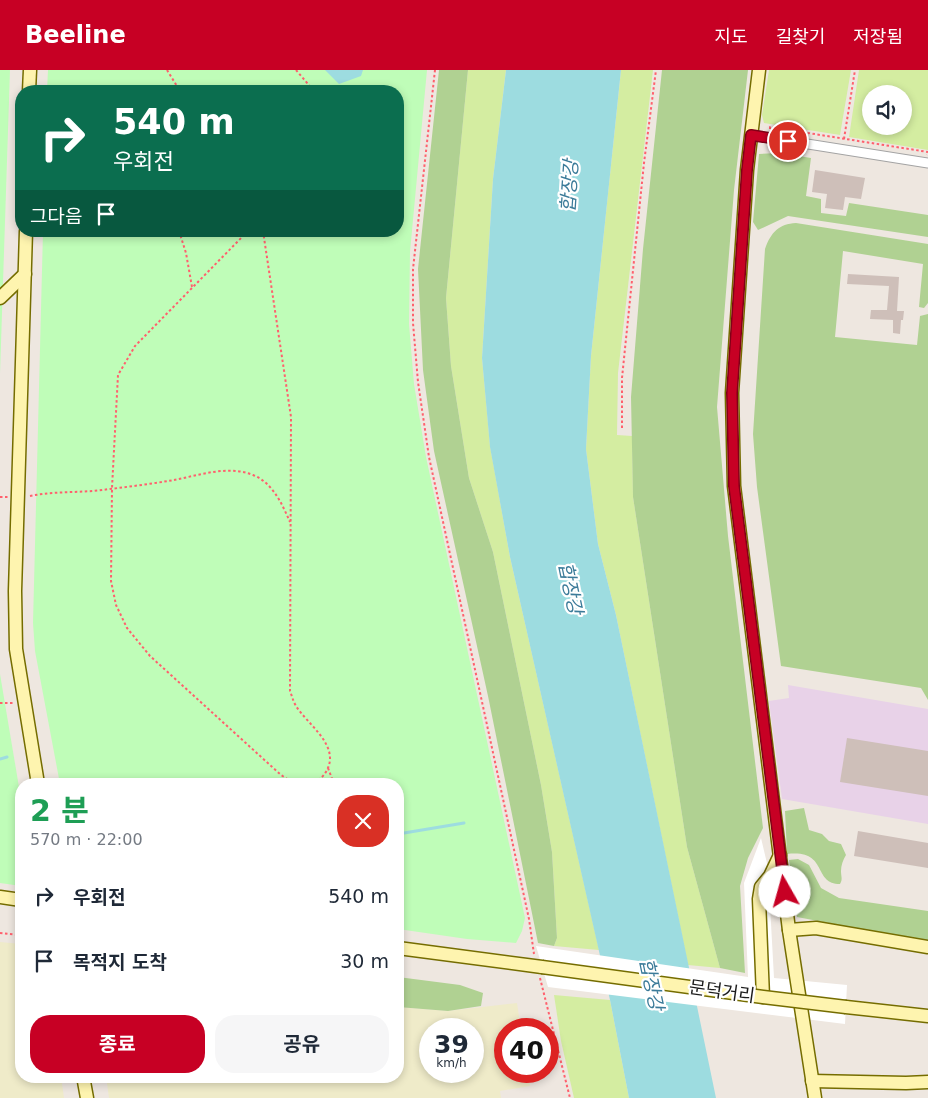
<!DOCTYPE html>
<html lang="ko">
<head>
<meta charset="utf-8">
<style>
  :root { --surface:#fff; --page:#f6f6f7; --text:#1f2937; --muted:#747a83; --accent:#c70024 }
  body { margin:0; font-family:"DejaVu Sans","Noto Sans KR",sans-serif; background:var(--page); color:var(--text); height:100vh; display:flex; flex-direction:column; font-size:19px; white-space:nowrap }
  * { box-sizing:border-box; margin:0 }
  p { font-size:16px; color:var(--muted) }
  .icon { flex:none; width:28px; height:28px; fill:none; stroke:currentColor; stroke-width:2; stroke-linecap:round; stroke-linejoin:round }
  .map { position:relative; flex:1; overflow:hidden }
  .details { position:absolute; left:15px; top:708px; width:389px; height:305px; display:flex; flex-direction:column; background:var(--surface); border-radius:20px; box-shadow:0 2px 8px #0003 }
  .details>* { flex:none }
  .top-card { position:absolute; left:15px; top:15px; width:389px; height:152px; border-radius:20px; box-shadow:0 2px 8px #0003; background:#0b6e4f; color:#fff; overflow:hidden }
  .buttons { position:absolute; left:862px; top:15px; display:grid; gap:10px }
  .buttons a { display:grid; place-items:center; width:50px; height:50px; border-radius:50%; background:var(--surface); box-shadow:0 2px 8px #0003; font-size:25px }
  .speed { position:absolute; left:419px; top:948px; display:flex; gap:10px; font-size:25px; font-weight:700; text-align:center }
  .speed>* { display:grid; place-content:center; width:65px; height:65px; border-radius:50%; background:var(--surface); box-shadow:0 2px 8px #0003; line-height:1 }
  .speed small { font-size:12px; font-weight:400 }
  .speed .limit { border:8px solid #d22; background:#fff; color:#111 }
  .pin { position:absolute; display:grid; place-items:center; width:42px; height:42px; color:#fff; margin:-21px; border:2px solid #fff; border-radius:50%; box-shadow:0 1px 5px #0007 }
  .me { position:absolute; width:55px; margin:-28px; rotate:353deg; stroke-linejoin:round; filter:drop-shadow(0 0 4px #0008) }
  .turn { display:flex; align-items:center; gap:18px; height:105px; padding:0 15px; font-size:22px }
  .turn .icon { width:65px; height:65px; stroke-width:2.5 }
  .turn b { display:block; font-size:35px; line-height:42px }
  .then { display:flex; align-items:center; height:48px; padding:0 15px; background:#0003; gap:10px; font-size:19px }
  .round { display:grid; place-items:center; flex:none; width:52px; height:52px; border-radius:20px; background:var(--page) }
  .overview { display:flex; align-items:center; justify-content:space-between; height:85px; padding:0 15px }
  h1 { font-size:30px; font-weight:700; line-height:38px; color:#1e9e55 }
  .cta { display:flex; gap:10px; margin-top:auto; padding:10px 15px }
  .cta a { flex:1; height:58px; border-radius:20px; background:var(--accent); color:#fff; font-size:20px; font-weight:700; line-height:58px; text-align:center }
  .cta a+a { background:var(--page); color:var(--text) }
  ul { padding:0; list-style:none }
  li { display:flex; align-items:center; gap:15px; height:65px; padding:0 15px }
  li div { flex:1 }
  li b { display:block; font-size:19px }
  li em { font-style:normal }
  header { display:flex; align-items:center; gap:30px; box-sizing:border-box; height:70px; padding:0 25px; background:var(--accent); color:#fff }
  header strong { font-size:24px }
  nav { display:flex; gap:28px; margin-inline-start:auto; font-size:18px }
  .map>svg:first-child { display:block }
</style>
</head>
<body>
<header>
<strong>Beeline</strong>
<nav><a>지도</a><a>길찾기</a><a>저장됨</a></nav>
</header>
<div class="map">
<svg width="928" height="1028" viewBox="0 0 928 1028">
  <rect width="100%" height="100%" fill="#eee7e0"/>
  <!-- industrial -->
  <path fill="#e8d2e8" d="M 788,615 L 928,639 L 928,754 L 782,729 L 769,631 L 789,628 Z"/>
  <!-- farmland -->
  <g fill="#efebc9" fill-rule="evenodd">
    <path d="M 0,872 L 21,874 L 21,1006 L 61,1006 L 64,1028 L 0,1028 Z"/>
    <path d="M 517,933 L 521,959 L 505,959 L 505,1001 L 528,1001 L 530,1016 L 500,1021 L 501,1028 L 109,1028 L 106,1006 L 398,1006 L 398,937 L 448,941 ZM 430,959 L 472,959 L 472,1001 L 430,1001 Z"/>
  </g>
  <!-- grass -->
  <g fill="#d4eda1" fill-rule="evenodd">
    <path d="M 468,0 L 506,0 L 493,109 L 482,288 L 490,376 L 510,487 L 599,880 L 554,876 L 557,868 L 552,782 L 541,715 L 493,482 L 469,408 L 451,296 L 446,228 Z"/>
    <path d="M 621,0 L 653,0 L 618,303 L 617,365 L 632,366 L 633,427 L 687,777 L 720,898 L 688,895 L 616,545 L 598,474 L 586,379 L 591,286 Z"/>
    <path d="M 769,0 L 851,0 L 840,65 L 764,53 L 762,45 Z"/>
    <path d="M 859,0 L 928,0 L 928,80 L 849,67 ZM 871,24 L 904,24 L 904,56 L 871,56 Z"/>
    <path d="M 554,925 L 610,930 L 629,1028 L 574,1028 L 561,971 Z"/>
  </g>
  <!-- forest -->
  <g fill="#b0d192">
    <path d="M 439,0 L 468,0 L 446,228 L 451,296 L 469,408 L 493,482 L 541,715 L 552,782 L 557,868 L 554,876 L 538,873 L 488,626 L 434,381 L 423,300 L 418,199 Z"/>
    <path d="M 662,0 L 748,0 L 734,120 L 717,337 L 728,466 L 763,758 L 748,788 L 740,816 L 745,903 L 720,898 L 687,777 L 633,427 L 631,327 L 643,179 Z"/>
    <path d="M 780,83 L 811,88 L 806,126 L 821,129 L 821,143 L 846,146 L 849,133 L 928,145 L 928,167 L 788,146 L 758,160 L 753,152 L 759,84 Z"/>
    <path d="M 796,153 L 928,174 L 928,233 L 924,238 L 919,237 L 923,194 L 843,181 L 835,267 L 917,275 L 920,246 L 928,244 L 928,630 L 921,618 L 781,596 L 757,417 L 753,364 L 765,179 C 771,162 779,154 796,153 Z"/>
    <path d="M 804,738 L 809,760 L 822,764 L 829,771 L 841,774 L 846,785 C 843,790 841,795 841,801 C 841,807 843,809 840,814 C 812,814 829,779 787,784 L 785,741 Z"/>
    <path d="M 798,789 L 809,795 L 821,818 L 839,828 L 928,841 L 928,872 L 797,847 L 789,790 Z"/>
    <path d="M 398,907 L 460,915 L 483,923 L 481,936 L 448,941 L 398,937 Z"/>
  </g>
  <!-- park -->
  <g fill="#bffdb8">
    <path d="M 0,0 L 10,0 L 0,304 Z"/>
    <path d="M 48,0 L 427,0 L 410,182 L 409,254 L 414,314 L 426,387 L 525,848 L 522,861 L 516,873 L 467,869 L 398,859 L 398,714 L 60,714 L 35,581 L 33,553 L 43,161 L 398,161 L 398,21 L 47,21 Z"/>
    <path d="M 0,604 L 21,729 L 21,816 L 0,813 Z"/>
  </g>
  <!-- water -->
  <g fill="#9ddce0">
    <path d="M 325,0 L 363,0 L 361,6 L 339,14 Z"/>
    <path d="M 506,0 L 621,0 L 591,286 L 586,379 L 598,474 L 616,545 L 716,1028 L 629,1028 L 610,930 L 510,487 L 490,377 L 482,288 L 493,109 Z"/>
  </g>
  <!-- pier -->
  <path fill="#fff" d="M 761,768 L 770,806 L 769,817 L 774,908 L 847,915 L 845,954 L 548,917 L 536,876 L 748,907 L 744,813 Z"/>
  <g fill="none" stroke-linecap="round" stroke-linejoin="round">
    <!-- stream -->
    <g stroke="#9ddce0" stroke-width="3">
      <path d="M 0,689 L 7,687"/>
      <path d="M 398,764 L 464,753"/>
    </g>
  </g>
  <!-- building -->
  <g fill="#cebfb9">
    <path d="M 815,100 L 865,108 L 861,129 L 845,127 L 843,140 L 825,138 L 827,124 L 812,122 Z"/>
    <path d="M 848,204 L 899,207 L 897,241 L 904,241 L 903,250 L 901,250 L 900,264 L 893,263 L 893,250 L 870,249 L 871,240 L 887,240 L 889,216 L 847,214 Z"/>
    <path d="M 847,668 L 928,681 L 928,726 L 840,712 Z"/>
    <path d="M 858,761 L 928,773 L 928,798 L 854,786 Z"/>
  </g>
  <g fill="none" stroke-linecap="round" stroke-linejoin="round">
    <!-- street casing -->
    <g stroke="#a3a3a3" stroke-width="11">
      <path id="street" d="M 751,65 L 928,93"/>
    </g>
    <!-- secondary casing -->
    <g stroke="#756d00" stroke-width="15">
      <g id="secondary">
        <path d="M 759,0 L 747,100 L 732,323 L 734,416 L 789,860 L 815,1028"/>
        <path d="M 29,21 L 30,0"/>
        <path d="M 26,161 L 15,521 L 16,579 L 38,714"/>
        <path d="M 0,228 L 25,204"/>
        <path d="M 0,827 L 21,830"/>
        <path d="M 789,860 L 816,858 L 928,877"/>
        <path d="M 398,878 L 542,897"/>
        <path d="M 763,927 L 759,829 L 761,817 L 770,806 L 780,785"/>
        <path d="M 846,937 L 928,946"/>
        <path d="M 83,1006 L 87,1028"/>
        <path d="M 812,1011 L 906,1013 L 928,1012"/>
      </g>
    </g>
    <!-- path -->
    <g stroke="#ff606d" stroke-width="2" stroke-dasharray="2.5 2.5" stroke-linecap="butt">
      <path d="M 167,0 L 180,21"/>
      <path d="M 296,0 L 314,21"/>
      <path d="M 435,0 L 413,199 L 413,253 L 418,312 L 429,387 L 529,849 L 534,884"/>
      <path d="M 770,59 L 770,57 L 928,82 L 927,85"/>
      <path d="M 844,69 L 855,0"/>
      <path d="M 179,161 L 186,183 L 192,217"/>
      <path d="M 248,161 L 135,276 L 118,305 L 112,418 L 111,511 L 116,535 L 127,558 L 150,586 L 281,705 L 295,714"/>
      <path d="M 263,161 L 291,347 L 290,621 C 292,626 293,631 296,636 C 307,654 340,675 327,700 C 323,708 317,711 309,714"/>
      <path d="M 622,358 L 622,308 L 644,93 L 656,0"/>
      <path d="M 30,426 C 54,421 78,423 102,420 C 126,417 151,414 174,410 C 200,405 228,395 253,405 C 273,413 282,434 290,452"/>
      <path d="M 0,427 L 8,427"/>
      <path d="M 0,633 L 14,633"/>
      <path d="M 328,698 L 334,714"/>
      <path d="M 0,863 L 21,865"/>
      <path d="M 540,908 L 570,1028"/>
    </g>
    <!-- street -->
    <use href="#street" stroke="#fff" stroke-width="9"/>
    <!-- secondary -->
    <use href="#secondary" stroke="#fef4af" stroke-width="12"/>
    <!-- secondary-bridge casing -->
    <g stroke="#756d00" stroke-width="15" stroke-linecap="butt">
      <path id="secondary-bridge" d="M 542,897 L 763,927 L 846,937"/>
    </g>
    <!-- secondary-bridge -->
    <use href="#secondary-bridge" stroke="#fef4af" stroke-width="12"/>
  </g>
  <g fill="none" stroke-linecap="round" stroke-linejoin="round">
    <!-- route casing -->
    <g stroke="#810017" stroke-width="12">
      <path id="route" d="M 785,822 L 734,416 L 732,323 L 747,100 L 751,65 L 788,71"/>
    </g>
    <!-- route -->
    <use href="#route" stroke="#c70024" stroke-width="9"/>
  </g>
  <g text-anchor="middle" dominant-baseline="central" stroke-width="4.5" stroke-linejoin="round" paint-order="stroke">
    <!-- street labels -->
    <g font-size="18" fill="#1c1c1c" stroke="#fff">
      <text transform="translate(722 921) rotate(8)">문덕거리</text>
    </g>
    <!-- water labels -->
    <g font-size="19" font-style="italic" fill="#3b7b99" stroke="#fff">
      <text transform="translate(569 116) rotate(-86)">합장강</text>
      <text transform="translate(571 518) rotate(78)">합장강</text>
      <text transform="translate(652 914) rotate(78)">합장강</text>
    </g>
  </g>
</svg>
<div class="buttons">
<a><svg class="icon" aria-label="sound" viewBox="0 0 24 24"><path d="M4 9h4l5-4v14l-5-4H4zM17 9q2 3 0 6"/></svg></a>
</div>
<div class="speed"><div>39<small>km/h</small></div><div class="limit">40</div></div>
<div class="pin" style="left:788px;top:71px;background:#d93025"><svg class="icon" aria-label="arrive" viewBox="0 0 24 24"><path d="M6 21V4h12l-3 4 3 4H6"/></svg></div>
<svg class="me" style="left:785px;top:822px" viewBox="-20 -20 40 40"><circle r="19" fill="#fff"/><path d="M0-13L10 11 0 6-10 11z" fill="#c70024"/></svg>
<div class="top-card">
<div class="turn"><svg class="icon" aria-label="right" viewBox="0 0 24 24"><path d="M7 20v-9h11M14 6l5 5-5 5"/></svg><div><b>540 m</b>우회전</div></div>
<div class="then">그다음<svg class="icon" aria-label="arrive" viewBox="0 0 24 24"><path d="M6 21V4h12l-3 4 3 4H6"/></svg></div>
</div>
<section class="details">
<div class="overview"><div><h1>2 분</h1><p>570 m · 22:00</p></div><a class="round" style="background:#d93025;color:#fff"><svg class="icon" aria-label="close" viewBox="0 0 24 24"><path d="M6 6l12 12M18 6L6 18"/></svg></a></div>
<ul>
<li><svg class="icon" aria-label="right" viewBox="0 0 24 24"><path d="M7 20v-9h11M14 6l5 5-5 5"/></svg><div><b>우회전</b></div><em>540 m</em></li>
<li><svg class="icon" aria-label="arrive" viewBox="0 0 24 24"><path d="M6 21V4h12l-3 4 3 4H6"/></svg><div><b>목적지 도착</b></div><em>30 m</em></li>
</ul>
<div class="cta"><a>종료</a><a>공유</a></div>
</section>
</div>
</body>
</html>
